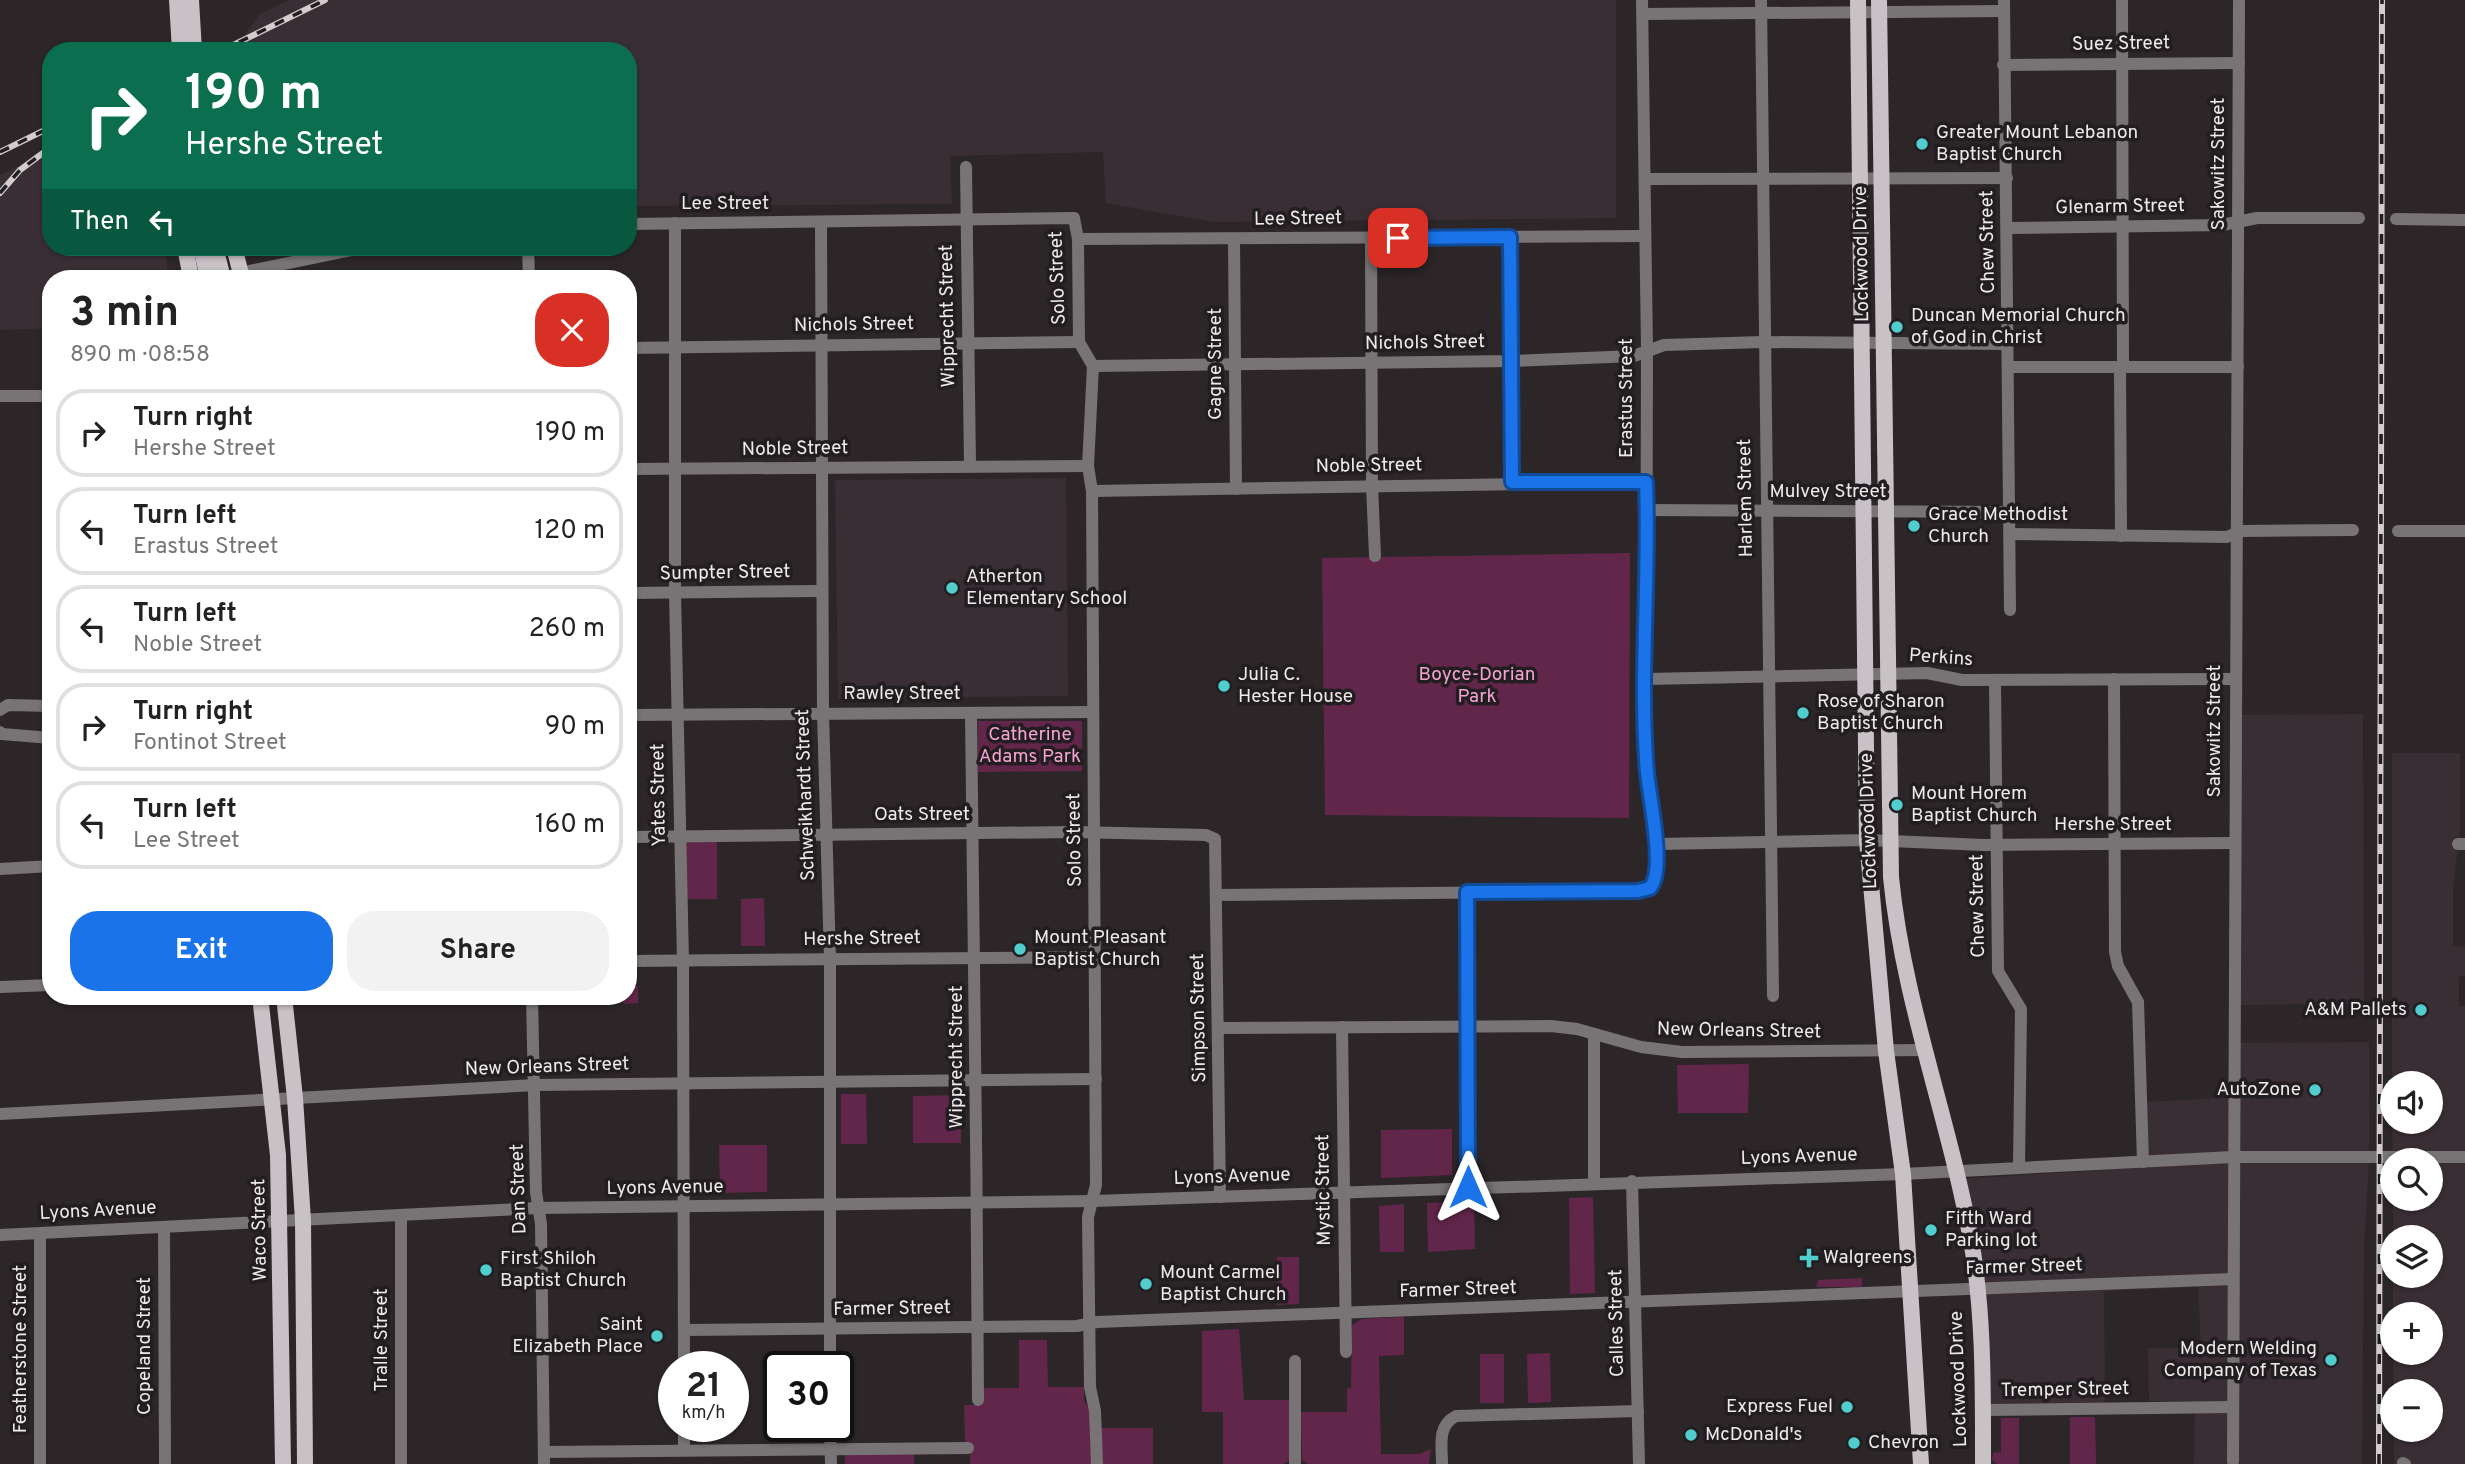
<!DOCTYPE html>
<html lang="en">
<head>
<meta charset="utf-8">
<style>
  :root { --surface:#fff; --page:#f2f2f2; --text:#222; --muted:#767676; --line:#e0e0e0; --accent:#1a73e8 }
  body { margin:0; font-family:Overpass,sans-serif; background:var(--page); color:var(--text); height:100vh; display:flex; flex-direction:column; font-size:26px; white-space:nowrap }
  * { box-sizing:border-box; margin:0 }
  p { font-size:23px; color:var(--muted) }
  .icon { flex:none; width:38px; height:38px; fill:none; stroke:currentColor; stroke-width:2; stroke-linecap:round; stroke-linejoin:round }
  .map { position:relative; flex:1; overflow:hidden }
  .panel { position:absolute; left:42px; top:270px; width:595px; height:735px; display:flex; flex-direction:column; background:var(--surface); border-radius:28px; box-shadow:0 2px 5px #0004 }
  .panel>* { flex:none }
  .banner { position:absolute; left:42px; top:42px; width:595px; height:214px; border-radius:28px; box-shadow:0 2px 5px #0004; background:#0b6e4f; color:#fff; overflow:hidden }
  .buttons { position:absolute; left:2380px; top:1071px; display:grid; gap:14px }
  .buttons a { display:grid; place-items:center; width:63px; height:63px; border-radius:50%; background:var(--surface); box-shadow:0 2px 5px #0004; font-size:35px }
  .speed { position:absolute; left:658px; top:1351px; display:flex; gap:14px; font-size:35px; font-weight:700; text-align:center }
  .speed>* { display:grid; place-content:center; width:91px; height:91px; border-radius:50%; background:var(--surface); box-shadow:0 2px 5px #0004; line-height:1 }
  .speed small { font-size:18px; font-weight:400 }
  .speed .limit { border:4px solid #111; border-radius:10px; background:#fff; color:#111 }
  .pin { position:absolute; display:grid; place-items:center; width:60px; height:60px; color:#fff; margin:-30px; border-radius:14px; box-shadow:0 4px 10px #0006 }
  .me { position:absolute; width:77px; margin:-38px; rotate:0deg; stroke-linejoin:round; filter:drop-shadow(0 0 5px #0008) }
  .turn { display:flex; align-items:center; gap:24px; height:147px; padding:0 28px; font-size:32px }
  .turn .icon { width:91px; height:91px; stroke-width:2.5 }
  .turn b { display:block; font-size:49px; line-height:60px }
  .then { display:flex; align-items:center; height:66px; padding:0 28px; background:#0003; gap:14px; font-size:26px }
  .round { display:grid; place-items:center; flex:none; width:74px; height:74px; border-radius:28px; background:var(--page) }
  .summary { display:flex; align-items:center; justify-content:space-between; height:119px; padding:0 28px }
  h1 { font-size:42px; font-weight:700; line-height:52px }
  .cta { display:flex; gap:14px; margin-top:auto; padding:14px 28px }
  .cta a { flex:1; height:80px; border-radius:28px; background:var(--accent); color:#fff; font-size:28px; font-weight:700; line-height:80px; text-align:center }
  .cta a+a { background:var(--page); color:var(--text) }
  ul { padding:0; list-style:none }
  li { display:flex; align-items:center; gap:21px; height:88px; margin:0 14px 10px; padding:0 14px; border:4px solid var(--line); border-radius:28px }
  li div { flex:1 }
  li b { display:block; font-size:26px }
  li em { font-style:normal }
  .map>svg:first-child { display:block }
</style>
</head>
<body>
<div class="map">
<svg width="2465" height="1464" viewBox="0 0 2465 1464">
  <rect width="100%" height="100%" fill="#2c2629"/>
  <!-- built -->
  <g fill="#3a2e35">
    <path d="M 289,0 L 1616,0 L 1616,218 L 1213,222 L 1106,203 L 1103,152 L 950,156 L 952,204 L 628,206 L 628,51 L 232,51 L 260,14 Z"/>
    <path d="M 51,151 L 51,247 L 166,247 L 168,278 L 51,278 L 51,328 L 0,330 L 0,175 Z"/>
    <path d="M 1066,478 L 1068,696 L 838,698 L 835,480 Z"/>
    <path d="M 2363,714 L 2364,1004 L 2239,1005 L 2241,715 Z"/>
    <path d="M 2392,753 L 2460,753 L 2460,829 L 2453,888 L 2453,946 L 2465,947 L 2465,976 L 2459,977 L 2459,1006 L 2465,1006 L 2465,1464 L 2394,1464 L 2394,1430 L 2431,1430 L 2431,1391 L 2394,1391 L 2393,1353 L 2431,1353 L 2431,1314 L 2393,1314 L 2393,1276 L 2431,1276 L 2431,1237 L 2393,1237 L 2393,1199 L 2431,1199 L 2431,1160 L 2393,1160 L 2392,1122 L 2431,1122 L 2431,1083 L 2392,1083 Z"/>
    <path d="M 2369,1042 L 2369,1163 L 2364,1245 L 2362,1464 L 2194,1464 L 2195,1402 L 2149,1401 L 2148,1348 L 2201,1348 L 2198,1287 L 2104,1291 L 2105,1403 L 1986,1404 L 1963,1179 L 2149,1167 L 2146,1102 L 2239,1097 L 2239,1043 Z"/>
  </g>
  <!-- green -->
  <g fill="#63264b">
    <path d="M 1630,553 L 1629,818 L 1325,815 L 1322,558 Z"/>
    <path d="M 978,721 L 1082,721 L 1082,771 L 978,772 Z"/>
    <path d="M 717,839 L 717,899 L 684,899 L 684,841 Z"/>
    <path d="M 764,898 L 765,946 L 741,946 L 741,899 Z"/>
    <path d="M 628,986 L 638,986 L 638,1003 L 623,1004 L 623,996 L 628,996 Z"/>
    <path d="M 1749,1064 L 1748,1113 L 1678,1113 L 1677,1065 Z"/>
    <path d="M 841,1094 L 866,1094 L 867,1144 L 841,1144 Z"/>
    <path d="M 961,1095 L 961,1143 L 913,1143 L 913,1096 Z"/>
    <path d="M 1452,1129 L 1452,1175 L 1381,1178 L 1381,1130 Z"/>
    <path d="M 719,1145 L 767,1145 L 767,1192 L 720,1193 Z"/>
    <path d="M 1593,1197 L 1595,1293 L 1570,1294 L 1569,1198 Z"/>
    <path d="M 1474,1201 L 1475,1249 L 1428,1252 L 1427,1203 Z"/>
    <path d="M 1404,1204 L 1404,1252 L 1380,1252 L 1379,1206 Z"/>
    <path d="M 1277,1257 L 1299,1257 L 1299,1304 L 1277,1305 Z"/>
    <path d="M 1862,1278 L 1862,1287 L 1816,1287 L 1818,1280 Z"/>
    <path d="M 1404,1317 L 1404,1355 L 1379,1356 L 1381,1454 L 1419,1454 L 1431,1449 L 1429,1464 L 1308,1464 L 1302,1460 L 1301,1412 L 1347,1412 L 1347,1388 L 1351,1388 L 1352,1325 L 1362,1319 Z"/>
    <path d="M 1239,1329 L 1244,1400 L 1290,1400 L 1289,1461 L 1283,1464 L 1223,1464 L 1223,1412 L 1202,1412 L 1202,1331 Z"/>
    <path d="M 1019,1340 L 1047,1340 L 1048,1387 L 1084,1387 L 1084,1400 L 1091,1413 L 1091,1464 L 970,1464 L 970,1448 L 965,1443 L 964,1405 L 982,1405 L 983,1388 L 1019,1388 Z"/>
    <path d="M 1550,1353 L 1551,1402 L 1528,1403 L 1527,1354 Z"/>
    <rect x="1480" y="1354" width="24" height="49"/>
    <path d="M 2070,1417 L 2095,1417 L 2096,1464 L 2070,1464 Z"/>
    <path d="M 2001,1418 L 2019,1418 L 2019,1464 L 1997,1464 L 1992,1460 L 1993,1453 L 2001,1452 Z"/>
    <path d="M 1099,1428 L 1153,1428 L 1153,1464 L 1103,1464 Z"/>
    <path d="M 914,1452 L 914,1464 L 845,1464 L 845,1455 Z"/>
  </g>
  <g fill="none" stroke-linecap="round" stroke-linejoin="round">
    <!-- minor -->
    <g stroke="#787476" stroke-width="12">
      <path d="M 1761,0 L 1773,996"/>
      <path d="M 2004,0 L 2010,610"/>
      <path d="M 2122,0 L 2123,367"/>
      <path d="M 1643,14 L 2004,11"/>
      <path d="M 2003,65 L 2239,63"/>
      <path d="M 966,167 L 970,465"/>
      <path d="M 1645,179 L 2007,178"/>
      <path d="M 2396,219 L 2465,220"/>
      <path d="M 675,223 L 675,593 L 683,961 L 684,1367"/>
      <path d="M 821,223 L 823,713 L 830,959 L 830,1367"/>
      <path d="M 628,224 L 1074,218 L 1078,239 L 1079,342 L 1093,366 L 1088,466 L 1092,491 L 1096,1185 L 1088,1217 L 1090,1387 L 1095,1411 L 1097,1464"/>
      <path d="M 2008,228 L 2222,225 L 2257,218 L 2359,218"/>
      <path d="M 1510,237 L 1512,482"/>
      <path d="M 1371,238 L 1372,485 L 1375,556"/>
      <path d="M 1078,239 L 1645,236"/>
      <path d="M 1234,239 L 1236,489"/>
      <path d="M 528,247 L 529,278"/>
      <path d="M 240,273 L 366,247"/>
      <path d="M 628,348 L 1079,342"/>
      <path d="M 1093,366 L 1512,361 L 1634,356 L 1664,345 L 1763,342 L 2008,344"/>
      <path d="M 2010,367 L 2238,367"/>
      <path d="M 2120,367 L 2121,536"/>
      <path d="M 0,396 L 51,396"/>
      <path d="M 628,469 L 1088,466"/>
      <path d="M 1092,491 L 1646,482"/>
      <path d="M 1647,510 L 2008,512"/>
      <path d="M 2398,531 L 2465,531"/>
      <path d="M 2010,534 L 2227,537 L 2241,531 L 2353,530"/>
      <path d="M 628,593 L 822,591"/>
      <path d="M 1646,679 L 1927,673 L 1962,680 L 2235,679"/>
      <path d="M 2114,679 L 2115,952 L 2118,966 L 2138,1002 L 2143,1162"/>
      <path d="M 1995,680 L 1998,971 L 2021,1009 L 2019,1167"/>
      <path d="M 0,710 L 8,705 L 51,706"/>
      <path d="M 971,713 C 974,943 977,1171 978,1400"/>
      <path d="M 628,715 L 1092,712"/>
      <path d="M 0,732 L 2,734 L 51,738"/>
      <path d="M 628,837 L 1073,832 L 1206,835 L 1215,839 L 1220,1197"/>
      <path d="M 1656,844 L 1867,840 L 1984,845 L 2234,843"/>
      <path d="M 2458,844 L 2465,844"/>
      <path d="M 0,869 L 51,866"/>
      <path d="M 1467,892 L 1468,1187"/>
      <path d="M 1217,895 L 1638,891 L 1654,884 L 1656,844 L 1646,738 L 1647,349 L 1642,0"/>
      <path d="M 628,961 L 1096,957"/>
      <path d="M 0,987 L 51,985"/>
      <path d="M 532,996 L 536,1192 L 541,1224 L 544,1464"/>
      <path d="M 1342,1027 L 1346,1352"/>
      <path d="M 1218,1028 L 1551,1026 L 1577,1029 L 1641,1047 L 1682,1052 L 1925,1050"/>
      <path d="M 1594,1034 L 1594,1183"/>
      <path d="M 0,1114 L 536,1085 L 1096,1079"/>
      <path d="M 1632,1181 L 1639,1464"/>
      <path d="M 401,1215 L 401,1464"/>
      <path d="M 164,1227 L 165,1464"/>
      <path d="M 0,1235 L 538,1208 L 1093,1201 L 1903,1174 L 2233,1157 L 2465,1157"/>
      <path d="M 684,1330 L 1077,1326 L 1097,1322 L 2233,1279"/>
      <path d="M 1295,1361 L 1295,1464"/>
      <path d="M 1982,1410 L 2233,1407"/>
      <path d="M 684,1426 L 684,1450"/>
      <path d="M 830,1426 L 831,1464"/>
      <path d="M 544,1452 L 968,1448"/>
      <path d="M 2233,1461 L 2239,0"/>
      <path d="M 2403,1463 L 2405,1464"/>
      <path d="M 40,1464 L 40,1234"/>
      <path d="M 1442,1464 C 1442,1445 1437,1426 1456,1416 L 1638,1411"/>
    </g>
    <!-- major -->
    <g stroke="#c8c1c5" stroke-width="16">
      <path d="M 177,0 L 180,51"/>
      <path d="M 191,0 L 194,51"/>
      <path d="M 1858,0 L 1867,840 L 1886,1051 L 1903,1174 L 1921,1464"/>
      <path d="M 1879,0 L 1891,877 C 1903,1001 1949,1118 1971,1240 C 1984,1313 1983,1391 1983,1464"/>
      <path d="M 185,247 L 191,278"/>
      <path d="M 201,247 L 208,278"/>
      <path d="M 215,247 L 223,278"/>
      <path d="M 234,247 L 242,278"/>
      <path d="M 260,996 L 278,1155 L 283,1464"/>
      <path d="M 284,996 L 295,1098 L 303,1220 L 305,1464"/>
    </g>
    <!-- rail casing -->
    <g stroke="#d3cdd0" stroke-width="6">
      <g id="rail">
        <path d="M 221,51 L 325,0"/>
        <path d="M 0,152 L 51,127"/>
        <path d="M 0,193 L 20,170 L 51,147"/>
        <path d="M 2379,1464 L 2382,0"/>
      </g>
    </g>
    <!-- rail -->
    <use href="#rail" stroke="#221d20" stroke-width="3.5" stroke-dasharray="10" stroke-linecap="butt"/>
  </g>
  <g fill="none" stroke-linecap="round" stroke-linejoin="round">
    <!-- route casing -->
    <g stroke="#114b97" stroke-width="18">
      <path id="route" d="M 1398,238 L 1510,237 L 1512,482 L 1646,482 C 1650,579 1639,676 1647,772 C 1649,797 1666,870 1650,888 L 1638,891 L 1467,892 L 1468,1187"/>
    </g>
    <!-- route -->
    <use href="#route" stroke="#1a73e8" stroke-width="12"/>
  </g>
  <!-- markers -->
  <g fill="#52cdcd" stroke="#221d20" stroke-width="2.5">
    <circle cx="1922" cy="144" r="7"/>
    <circle cx="1897" cy="327" r="7"/>
    <circle cx="1914" cy="526" r="7"/>
    <circle cx="952" cy="588" r="7"/>
    <circle cx="1224" cy="686" r="7"/>
    <circle cx="1803" cy="713" r="7"/>
    <circle cx="1897" cy="805" r="7"/>
    <circle cx="1020" cy="949" r="7"/>
    <circle cx="2421" cy="1010" r="7"/>
    <circle cx="2315" cy="1090" r="7"/>
    <circle cx="1931" cy="1230" r="7"/>
    <path d="M1805.5 1247.5h7v7h7v7h-7v7h-7v-7h-7v-7h7z"/>
    <circle cx="486" cy="1270" r="7"/>
    <circle cx="1146" cy="1284" r="7"/>
    <circle cx="657" cy="1336" r="7"/>
    <circle cx="2331" cy="1360" r="7"/>
    <circle cx="1847" cy="1407" r="7"/>
    <circle cx="1691" cy="1435" r="7"/>
    <circle cx="1854" cy="1443" r="7"/>
  </g>
  <g text-anchor="middle" dominant-baseline="central" stroke-width="7" stroke-linejoin="round" paint-order="stroke">
    <!-- street labels -->
    <g font-size="19" fill="#eee9eb" stroke="#221d20">
      <text transform="translate(2121 44) rotate(-1)">Suez Street</text>
      <text transform="translate(2219 164) rotate(-90)">Sakowitz Street</text>
      <text x="725" y="204">Lee Street</text>
      <text transform="translate(2120 207) rotate(-1)">Glenarm Street</text>
      <text transform="translate(1298 219) rotate(-1)">Lee Street</text>
      <text transform="translate(1988 242) rotate(-91)">Chew Street</text>
      <text transform="translate(1862 254) rotate(-91)">Lockwood Drive</text>
      <text transform="translate(1058 278) rotate(-92)">Solo Street</text>
      <text transform="translate(948 316) rotate(-91)">Wipprecht Street</text>
      <text transform="translate(854 325) rotate(-1)">Nichols Street</text>
      <text transform="translate(1425 343) rotate(-1)">Nichols Street</text>
      <text transform="translate(1216 364) rotate(-90)">Gagne Street</text>
      <text transform="translate(1627 398) rotate(-90)">Erastus Street</text>
      <text transform="translate(795 449) rotate(-1)">Noble Street</text>
      <text transform="translate(1369 466) rotate(-1)">Noble Street</text>
      <text x="1828" y="492">Mulvey Street</text>
      <text transform="translate(1746 498) rotate(-91)">Harlem Street</text>
      <text transform="translate(725 573) rotate(-1)">Sumpter Street</text>
      <text transform="translate(1941 658) rotate(4)">Perkins</text>
      <text x="902" y="694">Rawley Street</text>
      <text transform="translate(2215 731) rotate(-90)">Sakowitz Street</text>
      <text transform="translate(659 795) rotate(-91)">Yates Street</text>
      <text transform="translate(806 795) rotate(-92)">Schweikhardt Street</text>
      <text x="922" y="815">Oats Street</text>
      <text transform="translate(1869 821) rotate(-92)">Lockwood Drive</text>
      <text x="2113" y="825">Hershe Street</text>
      <text transform="translate(1075 840) rotate(-91)">Solo Street</text>
      <text transform="translate(1978 906) rotate(-91)">Chew Street</text>
      <text transform="translate(862 939) rotate(-1)">Hershe Street</text>
      <text transform="translate(1199 1018) rotate(-91)">Simpson Street</text>
      <text transform="translate(1739 1031) rotate(1)">New Orleans Street</text>
      <text transform="translate(957 1057) rotate(-90)">Wipprecht Street</text>
      <text transform="translate(547 1067) rotate(-2)">New Orleans Street</text>
      <text transform="translate(1799 1157) rotate(-2)">Lyons Avenue</text>
      <text transform="translate(1232 1177) rotate(-2)">Lyons Avenue</text>
      <text transform="translate(665 1188) rotate(-1)">Lyons Avenue</text>
      <text transform="translate(519 1189) rotate(-92)">Dan Street</text>
      <text transform="translate(1324 1190) rotate(-91)">Mystic Street</text>
      <text transform="translate(98 1211) rotate(-3)">Lyons Avenue</text>
      <text transform="translate(260 1230) rotate(-91)">Waco Street</text>
      <text transform="translate(2024 1267) rotate(-2)">Farmer Street</text>
      <text transform="translate(1458 1290) rotate(-2)">Farmer Street</text>
      <text transform="translate(892 1309) rotate(-1)">Farmer Street</text>
      <text transform="translate(1617 1323) rotate(-91)">Calles Street</text>
      <text transform="translate(382 1340) rotate(-90)">Tralle Street</text>
      <text transform="translate(145 1346) rotate(-90)">Copeland Street</text>
      <text transform="translate(21 1349) rotate(-90)">Featherstone Street</text>
      <text transform="translate(1959 1379) rotate(-92)">Lockwood Drive</text>
      <text transform="translate(2065 1390) rotate(-1)">Tremper Street</text>
    </g>
    <!-- poi labels -->
    <g font-size="19" fill="#eee9eb" stroke="#221d20" text-anchor="start">
      <text x="1936" y="133">Greater Mount Lebanon<tspan x="1936" dy="22">Baptist Church</tspan></text>
      <text x="1911" y="316">Duncan Memorial Church<tspan x="1911" dy="22">of God in Christ</tspan></text>
      <text x="1928" y="515">Grace Methodist<tspan x="1928" dy="22">Church</tspan></text>
      <text x="966" y="577">Atherton<tspan x="966" dy="22">Elementary School</tspan></text>
      <text x="1238" y="675">Julia C.<tspan x="1238" dy="22">Hester House</tspan></text>
      <text x="1817" y="702">Rose of Sharon<tspan x="1817" dy="22">Baptist Church</tspan></text>
      <text x="1911" y="794">Mount Horem<tspan x="1911" dy="22">Baptist Church</tspan></text>
      <text x="1034" y="938">Mount Pleasant<tspan x="1034" dy="22">Baptist Church</tspan></text>
      <text x="2407" y="1010" text-anchor="end">A&amp;M Pallets</text>
      <text x="2301" y="1090" text-anchor="end">AutoZone</text>
      <text x="1945" y="1219">Fifth Ward<tspan x="1945" dy="22">Parking lot</tspan></text>
      <text x="1823" y="1258">Walgreens</text>
      <text x="500" y="1259">First Shiloh<tspan x="500" dy="22">Baptist Church</tspan></text>
      <text x="1160" y="1273">Mount Carmel<tspan x="1160" dy="22">Baptist Church</tspan></text>
      <text x="643" y="1325" text-anchor="end">Saint<tspan x="643" dy="22">Elizabeth Place</tspan></text>
      <text x="2317" y="1349" text-anchor="end">Modern Welding<tspan x="2317" dy="22">Company of Texas</tspan></text>
      <text x="1833" y="1407" text-anchor="end">Express Fuel</text>
      <text x="1705" y="1435">McDonald's</text>
      <text x="1868" y="1443">Chevron</text>
    </g>
    <!-- park labels -->
    <g font-size="19" fill="#f5a4d1" stroke="#221d20">
      <text x="1477" y="675">Boyce-Dorian<tspan x="1477" dy="22">Park</tspan></text>
      <text x="1030" y="735">Catherine<tspan x="1030" dy="22">Adams Park</tspan></text>
    </g>
  </g>
</svg>
<div class="buttons">
<a><svg class="icon" aria-label="sound" viewBox="0 0 24 24"><path d="M4 9h4l5-4v14l-5-4H4zM17 9q2 3 0 6"/></svg></a>
<a><svg class="icon" aria-label="search" viewBox="0 0 24 24"><circle cx="10" cy="10" r="6"/><path d="M15 15l6 6"/></svg></a>
<a><svg class="icon" aria-label="layers" viewBox="0 0 24 24"><path d="M12 4l9 5-9 5-9-5zM3 14l9 5 9-5"/></svg></a>
<a>+</a>
<a>−</a>
</div>
<div class="speed"><div>21<small>km/h</small></div><div class="limit">30</div></div>
<div class="pin" style="left:1398px;top:238px;background:#d93025"><svg class="icon" aria-label="arrive" viewBox="0 0 24 24"><path d="M6 21V4h12l-3 4 3 4H6"/></svg></div>
<svg class="me" style="left:1468px;top:1187px" viewBox="-20 -20 40 40"><path d="M0-17L14 15 0 8-14 15z" fill="#1a73e8" stroke="#fff" stroke-width="4"/></svg>
<div class="banner">
<div class="turn"><svg class="icon" aria-label="right" viewBox="0 0 24 24"><path d="M7 20v-9h11M14 6l5 5-5 5"/></svg><div><b>190 m</b>Hershe Street</div></div>
<div class="then">Then<svg class="icon" aria-label="left" viewBox="0 0 24 24"><path d="M17 20v-9H6M10 6l-5 5 5 5"/></svg></div>
</div>
<section class="panel">
<div class="summary"><div><h1>3 min</h1><p>890 m · 08:58</p></div><a class="round" style="background:#d93025;color:#fff"><svg class="icon" aria-label="close" viewBox="0 0 24 24"><path d="M6 6l12 12M18 6L6 18"/></svg></a></div>
<ul>
<li><svg class="icon" aria-label="right" viewBox="0 0 24 24"><path d="M7 20v-9h11M14 6l5 5-5 5"/></svg><div><b>Turn right</b><p>Hershe Street</p></div><em>190 m</em></li>
<li><svg class="icon" aria-label="left" viewBox="0 0 24 24"><path d="M17 20v-9H6M10 6l-5 5 5 5"/></svg><div><b>Turn left</b><p>Erastus Street</p></div><em>120 m</em></li>
<li><svg class="icon" aria-label="left" viewBox="0 0 24 24"><path d="M17 20v-9H6M10 6l-5 5 5 5"/></svg><div><b>Turn left</b><p>Noble Street</p></div><em>260 m</em></li>
<li><svg class="icon" aria-label="right" viewBox="0 0 24 24"><path d="M7 20v-9h11M14 6l5 5-5 5"/></svg><div><b>Turn right</b><p>Fontinot Street</p></div><em>90 m</em></li>
<li><svg class="icon" aria-label="left" viewBox="0 0 24 24"><path d="M17 20v-9H6M10 6l-5 5 5 5"/></svg><div><b>Turn left</b><p>Lee Street</p></div><em>160 m</em></li>
</ul>
<div class="cta"><a>Exit</a><a>Share</a></div>
</section>
</div>
</body>
</html>
